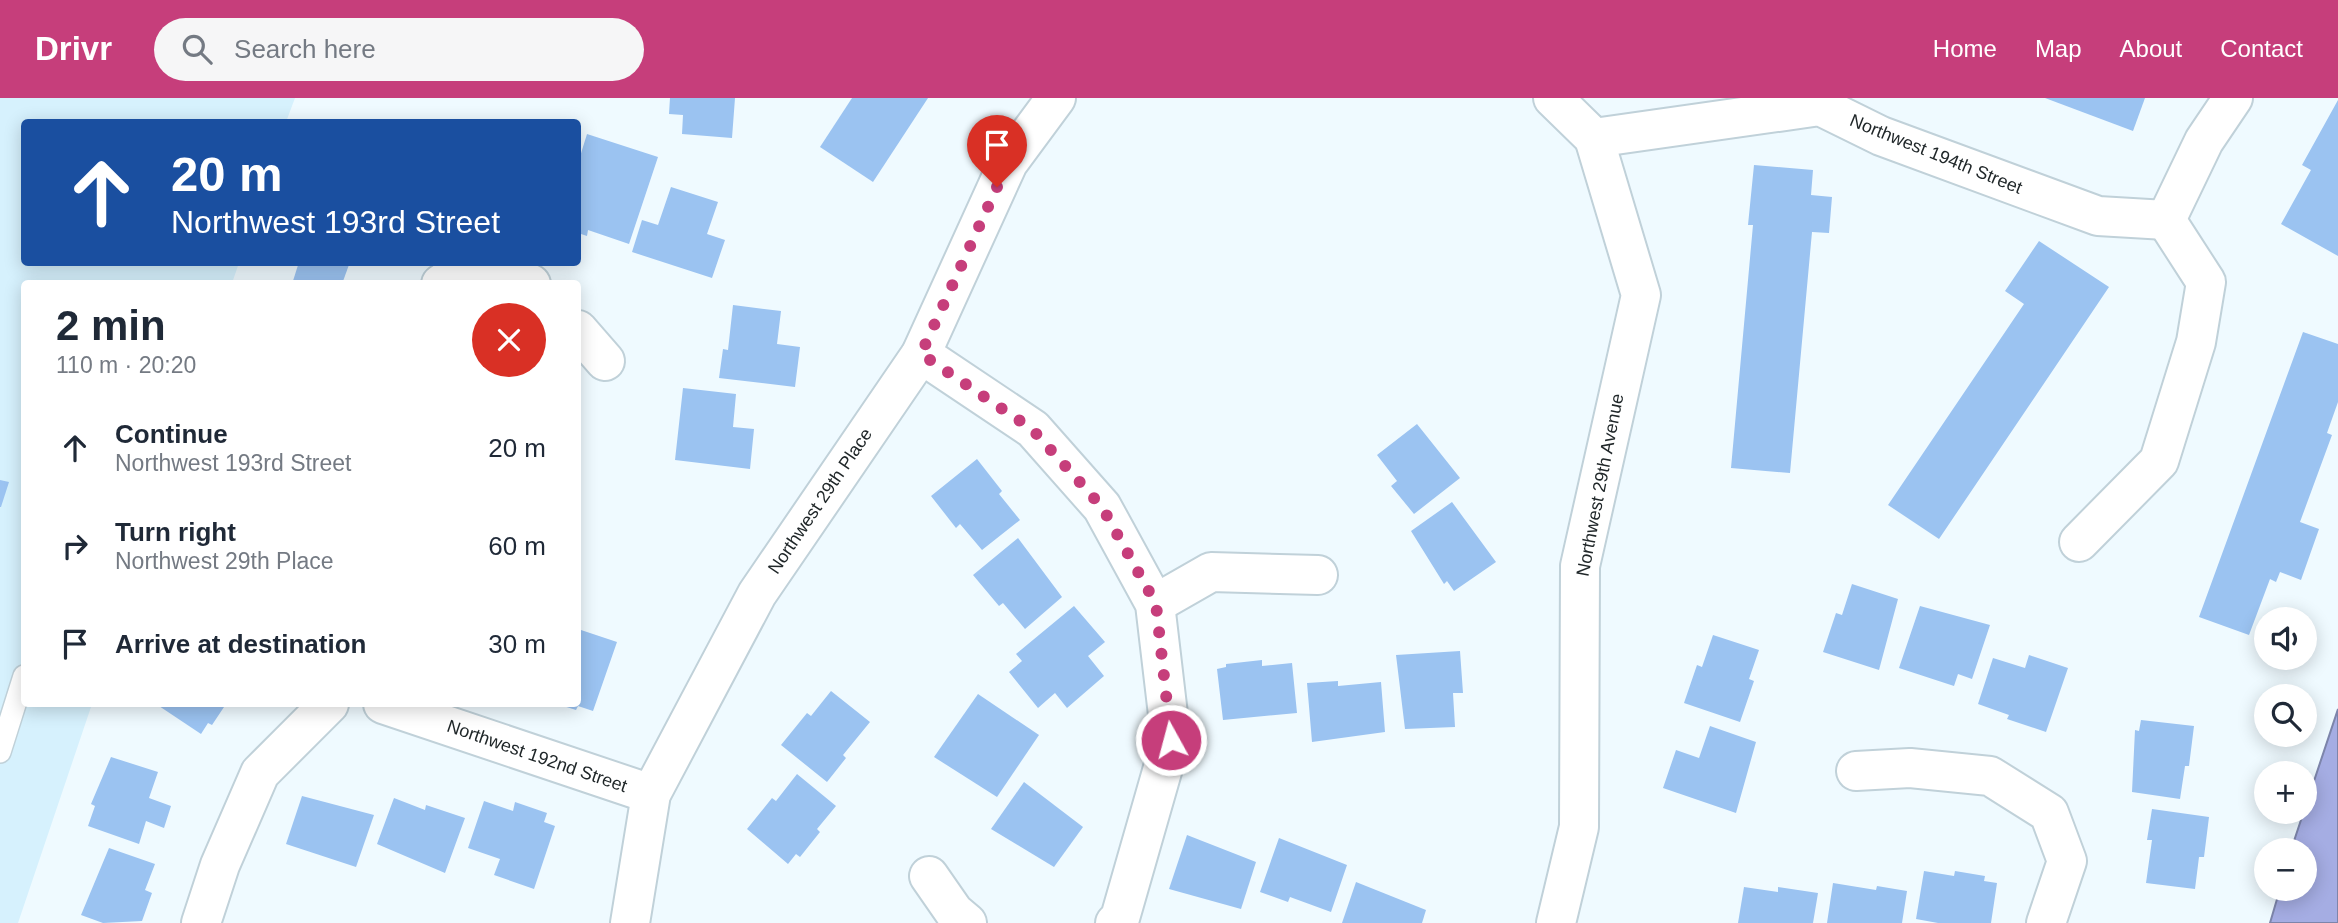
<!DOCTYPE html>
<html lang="en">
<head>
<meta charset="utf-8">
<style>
  :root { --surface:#fff; --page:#f6f6f7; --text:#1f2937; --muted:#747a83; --accent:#c63e7b }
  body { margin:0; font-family:Helvetica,sans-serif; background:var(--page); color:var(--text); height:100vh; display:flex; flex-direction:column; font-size:26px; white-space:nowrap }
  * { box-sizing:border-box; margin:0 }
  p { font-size:23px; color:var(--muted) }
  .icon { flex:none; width:38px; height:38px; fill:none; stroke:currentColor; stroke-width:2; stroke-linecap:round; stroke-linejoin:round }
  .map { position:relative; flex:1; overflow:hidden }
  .drawer { position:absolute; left:21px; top:182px; width:560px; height:427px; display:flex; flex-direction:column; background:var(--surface); border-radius:7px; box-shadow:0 4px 18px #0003 }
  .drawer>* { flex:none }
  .hud { position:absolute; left:21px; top:21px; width:560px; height:147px; border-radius:7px; box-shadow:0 4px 18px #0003; background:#1a4fa0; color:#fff; overflow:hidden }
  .buttons { position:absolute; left:2254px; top:509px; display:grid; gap:14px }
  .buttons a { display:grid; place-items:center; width:63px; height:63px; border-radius:50%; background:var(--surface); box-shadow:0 4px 18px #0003; font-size:35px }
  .pin { position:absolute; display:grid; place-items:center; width:60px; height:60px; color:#fff; margin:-72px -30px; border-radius:50% 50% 50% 0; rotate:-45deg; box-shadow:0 0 7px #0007 }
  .pin .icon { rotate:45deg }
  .me { position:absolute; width:77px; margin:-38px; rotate:353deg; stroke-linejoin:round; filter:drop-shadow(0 0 5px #0008) }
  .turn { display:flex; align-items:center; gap:24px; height:147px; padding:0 35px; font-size:32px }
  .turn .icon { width:91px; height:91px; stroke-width:2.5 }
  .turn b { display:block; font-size:49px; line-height:60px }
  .round { display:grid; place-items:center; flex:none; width:74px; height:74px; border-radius:37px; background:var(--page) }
  .headline { display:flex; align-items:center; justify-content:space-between; height:119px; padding:0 35px }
  h1 { font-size:42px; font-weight:600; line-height:52px }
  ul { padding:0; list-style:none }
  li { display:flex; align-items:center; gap:21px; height:98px; padding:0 35px }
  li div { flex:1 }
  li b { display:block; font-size:26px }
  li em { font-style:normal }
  header { display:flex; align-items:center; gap:42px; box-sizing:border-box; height:98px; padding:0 35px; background:var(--accent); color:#fff }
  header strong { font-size:33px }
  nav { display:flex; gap:38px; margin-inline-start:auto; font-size:24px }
  .search { width:490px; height:63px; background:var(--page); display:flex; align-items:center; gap:18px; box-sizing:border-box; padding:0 24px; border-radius:38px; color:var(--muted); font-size:26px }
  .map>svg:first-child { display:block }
</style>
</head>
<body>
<header>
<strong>Drivr</strong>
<div class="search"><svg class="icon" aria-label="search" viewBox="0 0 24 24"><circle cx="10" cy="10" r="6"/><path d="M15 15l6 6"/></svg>Search here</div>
<nav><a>Home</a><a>Map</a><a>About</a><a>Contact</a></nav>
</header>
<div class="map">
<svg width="2338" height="825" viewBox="0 0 2338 825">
  <rect width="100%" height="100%" fill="#effaff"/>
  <!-- built -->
  <path fill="#d6f1fd" d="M 0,0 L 295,0 L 286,24 L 24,24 L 24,164 L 239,165 L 232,185 L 24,186 L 24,606 L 92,606 L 18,825 L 0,825 Z"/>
  <!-- water -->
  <path fill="#a5ade3" stroke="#7d85ab" stroke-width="2" d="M 2338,611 L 2338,825 L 2270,825 L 2280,791 L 2305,791 L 2305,752 L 2291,752 Z"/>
  <!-- building -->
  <g fill="#9bc3f1">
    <path d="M 670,0 L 735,0 L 732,40 L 682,36 L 683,17 L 669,16 Z"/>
    <path d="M 852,0 L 928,0 L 873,84 L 820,49 Z"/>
    <path d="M 2045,0 L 2145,0 L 2133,33 Z"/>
    <path d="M 2338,2 L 2338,158 L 2281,126 L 2311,72 L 2302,67 Z"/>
    <path d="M 587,36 L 658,59 L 629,146 L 588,132 L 587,138 L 578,135 L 578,65 Z"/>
    <path d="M 1754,67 L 1813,72 L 1811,97 L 1832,99 L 1829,135 L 1812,134 L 1790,375 L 1731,370 L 1753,127 L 1748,127 Z"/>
    <path d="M 671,89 L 718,104 L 707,136 L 725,142 L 712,180 L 632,154 L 642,122 L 658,127 Z"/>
    <path d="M 2039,143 L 2109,189 L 1939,441 L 1888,407 L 2024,206 L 2005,193 Z"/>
    <path d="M 299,164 L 350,164 L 342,186 L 292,186 Z"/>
    <path d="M 733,207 L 781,213 L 777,246 L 800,249 L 795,289 L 719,280 L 723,251 L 728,252 Z"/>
    <path d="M 2303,234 L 2338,246 L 2338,304 L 2327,335 L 2332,337 L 2300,424 L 2319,431 L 2301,482 L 2280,474 L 2276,484 L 2270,481 L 2249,537 L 2199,519 Z"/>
    <path d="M 683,290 L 736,296 L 733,329 L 754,331 L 750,371 L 675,362 Z"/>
    <path d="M 1417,326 L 1460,380 L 1414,416 L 1391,388 L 1397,383 L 1377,357 Z"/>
    <path d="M 977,361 L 1002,393 L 999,396 L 1020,422 L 982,452 L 960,426 L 956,430 L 931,398 Z"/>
    <path d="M 0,382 L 9,384 L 1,409 L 0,409 Z"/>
    <path d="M 1452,404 L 1496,464 L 1454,493 L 1447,483 L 1444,486 L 1411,433 Z"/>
    <path d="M 1018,440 L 1062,499 L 1025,531 L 1003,505 L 999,508 L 973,477 Z"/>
    <path d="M 1852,486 L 1898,501 L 1879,572 L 1823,554 L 1836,515 L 1842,517 Z"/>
    <path d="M 1074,508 L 1105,544 L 1088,558 L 1104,578 L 1067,610 L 1055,595 L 1038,610 L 1009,574 L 1022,563 L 1016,556 Z"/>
    <path d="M 1920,508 L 1990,527 L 1972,581 L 1958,576 L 1954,588 L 1899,570 Z"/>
    <path d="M 578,531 L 617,544 L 593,613 L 578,608 L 576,612 L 557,606 L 578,606 Z"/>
    <path d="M 1713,537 L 1759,552 L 1749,581 L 1754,583 L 1740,624 L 1684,605 L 1697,567 L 1702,569 Z"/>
    <path d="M 1460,553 L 1463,595 L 1453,595 L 1455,629 L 1405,631 L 1396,557 Z"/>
    <path d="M 2029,557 L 2068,570 L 2046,634 L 2007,621 L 2009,617 L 1978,606 L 1993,560 L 2025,570 Z"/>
    <path d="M 1262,562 L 1262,568 L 1292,565 L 1297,615 L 1223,622 L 1217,571 L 1226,569 L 1226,566 Z"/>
    <path d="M 1338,583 L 1338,588 L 1381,584 L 1385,634 L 1312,644 L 1307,585 Z"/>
    <path d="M 831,593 L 870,624 L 843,657 L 846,660 L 827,684 L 781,647 L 807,615 L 811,618 Z"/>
    <path d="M 978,596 L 1039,637 L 997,699 L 934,659 Z"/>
    <path d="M 156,606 L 226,606 L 212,627 L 208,625 L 201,636 Z"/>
    <path d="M 2141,622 L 2194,628 L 2189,668 L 2185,668 L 2180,701 L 2132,694 L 2135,632 L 2139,633 Z"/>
    <path d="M 1710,628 L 1756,644 L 1736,715 L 1663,690 L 1676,652 L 1699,660 Z"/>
    <path d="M 111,659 L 158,674 L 149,700 L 171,708 L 164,730 L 146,723 L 139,746 L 88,728 L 95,708 L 91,706 Z"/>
    <path d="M 797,676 L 836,708 L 817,731 L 820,734 L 800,759 L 796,756 L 788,766 L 747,731 L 772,700 L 776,703 Z"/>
    <path d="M 1024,684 L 1083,729 L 1054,769 L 991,731 Z"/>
    <path d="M 302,698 L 374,717 L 356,769 L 286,746 Z"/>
    <path d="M 394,700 L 425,712 L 426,707 L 465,720 L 445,775 L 377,746 Z"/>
    <path d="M 484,703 L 513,713 L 515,704 L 547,715 L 544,724 L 555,728 L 534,791 L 494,777 L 500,761 L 468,750 Z"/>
    <path d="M 2152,711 L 2209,719 L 2204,759 L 2199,759 L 2195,791 L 2146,785 L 2152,742 L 2147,742 Z"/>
    <path d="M 1187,737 L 1256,764 L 1241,811 L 1169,791 Z"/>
    <path d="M 1279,740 L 1347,767 L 1331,814 L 1290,799 L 1288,804 L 1260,794 Z"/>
    <path d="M 109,750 L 155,766 L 145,792 L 152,795 L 142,823 L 103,825 L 81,817 Z"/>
    <path d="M 1924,773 L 1954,778 L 1955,773 L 1985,778 L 1984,783 L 1997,785 L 1991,825 L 1938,825 L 1916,821 Z"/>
    <path d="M 1356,784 L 1426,812 L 1422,825 L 1342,825 Z"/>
    <path d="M 1833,785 L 1876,792 L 1877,788 L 1907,793 L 1902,825 L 1827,825 Z"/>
    <path d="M 1744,789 L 1778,794 L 1778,789 L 1818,795 L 1813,825 L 1738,825 Z"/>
  </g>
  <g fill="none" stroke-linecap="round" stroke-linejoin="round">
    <!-- lane casing -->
    <g stroke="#c0d1d9" stroke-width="24">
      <path id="lane" d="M 0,654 L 24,578"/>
    </g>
    <!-- street casing -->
    <g stroke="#c0d1d9" stroke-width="42">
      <g id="street">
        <path d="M 1553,0 L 1594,40 L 1820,8 L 1881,38 L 2098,118 L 2166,122"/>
        <path d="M 2166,122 L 2204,43 L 2233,0"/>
        <path d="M 441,186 L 460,173 L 511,178 L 531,186"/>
        <path d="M 578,232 L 605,263"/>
        <path d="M 921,256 L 1033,331 L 1102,409 L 1155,506 L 1171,642 L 1120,820 L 1115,825"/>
        <path d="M 2079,444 L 2159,363 L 2196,244 L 2206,184 L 2166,122"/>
        <path d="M 1155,506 L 1211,474 L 1318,477"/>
        <path d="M 383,606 L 651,696"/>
        <path d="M 1856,673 L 1910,670 L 1990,678 L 2049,715 L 2067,763 L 2046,825"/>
        <path d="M 929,778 L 954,814 L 967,825"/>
        <path d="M 201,825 L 220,767 L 260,675 L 329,606"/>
        <path d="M 630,825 L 651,696 L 757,496 L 921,256 L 1008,65 L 1056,0"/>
        <path d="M 1556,825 L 1579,729 L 1580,468 L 1641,197 L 1594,40"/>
      </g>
    </g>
    <!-- lane -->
    <use href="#lane" stroke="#fff" stroke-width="21"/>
    <!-- street -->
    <use href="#street" stroke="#fff" stroke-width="38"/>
  </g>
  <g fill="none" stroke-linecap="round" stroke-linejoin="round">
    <!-- route -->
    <path stroke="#c63e7b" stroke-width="12" stroke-dasharray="0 21.6" d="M 997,89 L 921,256 L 1032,331 L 1102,409 L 1156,506 L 1171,642"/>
  </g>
  <g text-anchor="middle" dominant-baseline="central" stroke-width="6" stroke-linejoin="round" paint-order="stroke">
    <!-- street labels -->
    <g font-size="18" fill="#202729" stroke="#fff">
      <text transform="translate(1936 56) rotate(22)">Northwest 194th Street</text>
      <text transform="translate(1600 387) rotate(-79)">Northwest 29th Avenue</text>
      <text transform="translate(820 403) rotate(-56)">Northwest 29th Place</text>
      <text transform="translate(537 658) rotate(19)">Northwest 192nd Street</text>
    </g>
  </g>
</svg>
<div class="buttons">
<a><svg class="icon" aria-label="sound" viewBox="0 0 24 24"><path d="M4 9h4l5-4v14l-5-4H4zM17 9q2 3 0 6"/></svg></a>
<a><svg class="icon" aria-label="search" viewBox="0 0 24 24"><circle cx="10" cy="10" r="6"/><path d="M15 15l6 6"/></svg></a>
<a>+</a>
<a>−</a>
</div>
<div class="pin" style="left:997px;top:89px;background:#d93025"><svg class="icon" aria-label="arrive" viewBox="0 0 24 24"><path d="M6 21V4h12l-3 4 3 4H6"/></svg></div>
<svg class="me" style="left:1171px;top:642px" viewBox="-20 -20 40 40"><circle r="17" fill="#c63e7b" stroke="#fff" stroke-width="3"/><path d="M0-11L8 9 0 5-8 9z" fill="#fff"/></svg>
<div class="hud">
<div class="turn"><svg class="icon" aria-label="ahead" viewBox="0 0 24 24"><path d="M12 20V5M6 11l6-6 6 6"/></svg><div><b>20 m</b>Northwest 193rd Street</div></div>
</div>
<section class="drawer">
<div class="headline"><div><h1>2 min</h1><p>110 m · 20:20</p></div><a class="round" style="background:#d93025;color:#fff"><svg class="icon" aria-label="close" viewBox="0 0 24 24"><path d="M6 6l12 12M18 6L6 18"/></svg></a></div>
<ul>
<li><svg class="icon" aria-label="ahead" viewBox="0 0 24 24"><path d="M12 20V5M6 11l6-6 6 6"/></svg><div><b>Continue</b><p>Northwest 193rd Street</p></div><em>20 m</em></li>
<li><svg class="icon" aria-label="right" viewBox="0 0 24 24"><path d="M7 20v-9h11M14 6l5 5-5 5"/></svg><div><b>Turn right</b><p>Northwest 29th Place</p></div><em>60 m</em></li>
<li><svg class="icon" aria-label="arrive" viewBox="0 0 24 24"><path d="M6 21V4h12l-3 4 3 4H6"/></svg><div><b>Arrive at destination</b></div><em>30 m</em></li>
</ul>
</section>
</div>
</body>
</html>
